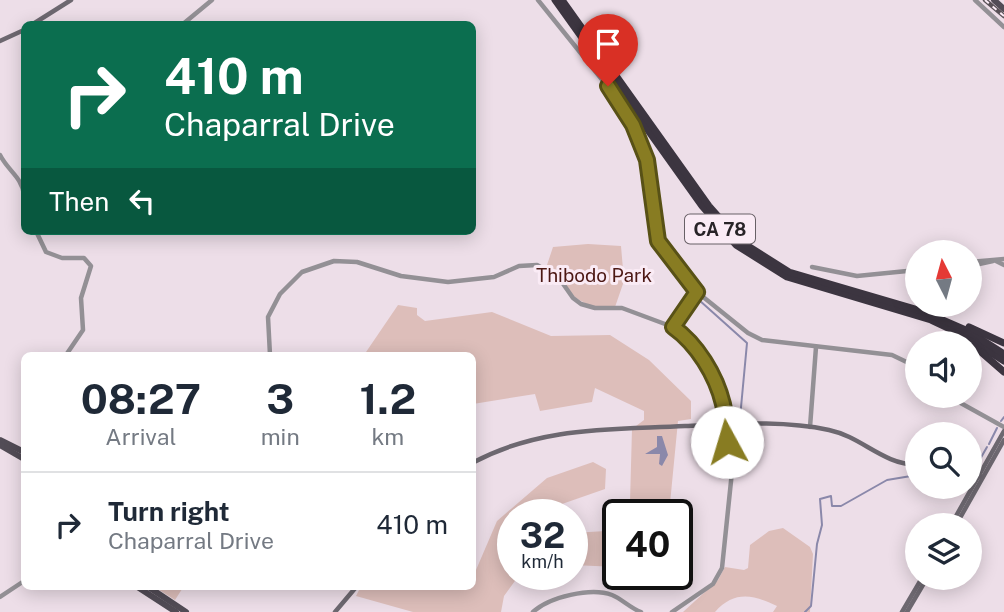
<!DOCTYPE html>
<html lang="en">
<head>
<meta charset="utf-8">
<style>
  :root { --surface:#fff; --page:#f2f2f3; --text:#1f2937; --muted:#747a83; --line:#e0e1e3 }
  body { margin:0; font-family:"Public Sans",sans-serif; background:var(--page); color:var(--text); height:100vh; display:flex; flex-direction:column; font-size:26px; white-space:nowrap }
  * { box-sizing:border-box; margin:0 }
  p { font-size:23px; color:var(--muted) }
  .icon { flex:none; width:38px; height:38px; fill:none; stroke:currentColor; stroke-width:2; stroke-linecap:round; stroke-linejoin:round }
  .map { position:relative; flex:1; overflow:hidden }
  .panel { position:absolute; left:21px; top:352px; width:455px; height:238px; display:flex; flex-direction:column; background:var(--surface); border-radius:10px; box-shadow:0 4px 18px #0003 }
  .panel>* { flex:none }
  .top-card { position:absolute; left:21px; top:21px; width:455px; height:214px; border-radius:10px; box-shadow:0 4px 18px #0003; background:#0b6e4f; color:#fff; overflow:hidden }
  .needle { width:46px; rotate:354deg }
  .tools { position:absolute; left:905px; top:240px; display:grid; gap:14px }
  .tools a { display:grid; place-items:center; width:77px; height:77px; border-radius:50%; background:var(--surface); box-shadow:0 4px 18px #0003; font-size:35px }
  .speed { position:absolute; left:497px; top:499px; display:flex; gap:14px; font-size:35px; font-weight:700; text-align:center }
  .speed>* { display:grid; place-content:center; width:91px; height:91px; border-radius:50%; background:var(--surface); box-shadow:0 4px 18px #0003; line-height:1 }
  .speed small { font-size:18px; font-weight:400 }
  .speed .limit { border:4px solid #111; border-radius:10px; background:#fff; color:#111 }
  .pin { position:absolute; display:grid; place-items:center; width:60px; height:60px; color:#fff; margin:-72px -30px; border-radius:50% 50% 50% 0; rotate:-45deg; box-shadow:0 0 7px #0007 }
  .pin .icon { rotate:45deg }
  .me { position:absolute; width:77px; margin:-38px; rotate:354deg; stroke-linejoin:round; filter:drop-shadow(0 0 5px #0008) }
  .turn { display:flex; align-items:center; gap:24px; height:147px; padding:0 28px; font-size:32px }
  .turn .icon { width:91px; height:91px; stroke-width:2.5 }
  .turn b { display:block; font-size:49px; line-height:60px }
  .then { display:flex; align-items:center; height:66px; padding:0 28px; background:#0003; gap:14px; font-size:26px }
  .eta { display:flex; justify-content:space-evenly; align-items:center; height:119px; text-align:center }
  .eta b { font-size:42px; font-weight:700; line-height:49px }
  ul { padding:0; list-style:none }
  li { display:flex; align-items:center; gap:21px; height:105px; padding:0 28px; border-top:2px solid var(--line) }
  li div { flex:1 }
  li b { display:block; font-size:26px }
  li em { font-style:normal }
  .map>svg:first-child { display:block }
</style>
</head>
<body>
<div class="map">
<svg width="1004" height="612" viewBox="0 0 1004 612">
  <rect width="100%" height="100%" fill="#eddee8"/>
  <!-- green -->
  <g fill="#ddbeba">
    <path d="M 588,244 L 621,246 L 624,281 L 615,307 C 580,311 569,291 546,268 L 553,247 Z"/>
    <path d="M 398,305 L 417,308 L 417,315 L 425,321 L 492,312 L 551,336 L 610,335 L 649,360 L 691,401 L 691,419 L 678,421 L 669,514 L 639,514 L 639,505 L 630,502 L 632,429 L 644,420 L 644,411 L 595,388 L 592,402 L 540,411 L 535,394 L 473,404 L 472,355 L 364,355 Z"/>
    <path d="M 593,462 L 606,469 L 605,489 L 562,504 L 551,514 L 513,514 L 513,574 L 520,574 L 504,596 L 501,612 L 413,612 L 356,596 L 361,586 L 472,586 L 473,577 L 497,521 L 547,478 Z"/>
    <path d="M 783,528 L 810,547 L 813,554 L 810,612 L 773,612 L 777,606 C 752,594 734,591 715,612 L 683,612 L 718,580 L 725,567 L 744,570 L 748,568 L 750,545 L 769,531 Z"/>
    <path d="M 606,531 L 618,538 L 618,567 L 572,565 L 572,533 Z"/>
    <path d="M 153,586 L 184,586 L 175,600 Z"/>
  </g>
  <!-- water -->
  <path fill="#8a88aa" d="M 657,436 L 662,436 L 668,455 L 662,466 L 659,464 L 660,454 L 645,454 L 657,447 Z"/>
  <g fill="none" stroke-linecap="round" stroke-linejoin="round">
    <!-- stream -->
    <g stroke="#8a88aa" stroke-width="2">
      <path d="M 699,300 L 747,343 L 740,418"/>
      <path d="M 1001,421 L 1004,417"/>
      <path d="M 989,444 L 997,428"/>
      <path d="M 975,468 L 987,447"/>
      <path d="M 805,612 L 811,606 L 817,544 L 822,525 L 820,499 L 831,496 L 832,506 L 841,506 L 887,480 L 917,475"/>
    </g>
    <!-- tertiary -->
    <g stroke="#939095" stroke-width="4.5">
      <path d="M 538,0 L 608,87 L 633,125 L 647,160 L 654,225 L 663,250 L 697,292 L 748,333 L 762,340 L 892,355 L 917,367"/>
      <path d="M 975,0 L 1004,27"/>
      <path d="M 183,24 L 212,0"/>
      <path d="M 0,155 C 8,171 22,177 24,195"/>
      <path d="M 36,231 L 46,252 L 62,258 L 84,258 L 91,266 L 81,298 L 83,330 L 66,355"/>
      <path d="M 996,261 L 1004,265"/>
      <path d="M 970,262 L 1004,259"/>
      <path d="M 970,266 L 993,261"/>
      <path d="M 812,267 L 857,276 L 917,270"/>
      <path d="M 673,327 L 697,292"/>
      <path d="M 270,355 L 268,317 L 280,294 L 302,272 L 334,261 L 357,262 L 401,276 L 448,282 L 494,277 L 519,266 L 537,265 L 559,278 L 573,298 L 581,304 L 595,308 L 622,308 L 673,327 L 697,350 L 717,388 L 723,404 L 725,434 L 733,462 L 722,568 L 713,584 L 672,612"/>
      <path d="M 948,396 L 1004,427"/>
      <path d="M 810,427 L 816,347"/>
      <path d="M 0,597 L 24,581"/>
      <path d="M 533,612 C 549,597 591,587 612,595 C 622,599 630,608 641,612"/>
    </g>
    <!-- secondary -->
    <g stroke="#6d6870" stroke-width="4.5">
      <path d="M 33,24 L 71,0"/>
      <path d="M 0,41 L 24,30"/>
      <path d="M 472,463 C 541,426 610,430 685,426 C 733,424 782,420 829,430 C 862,437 882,464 917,465"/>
      <path d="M 970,471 L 981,477"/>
      <path d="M 951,525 L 1004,431"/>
      <path d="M 956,525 L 1004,440"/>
      <path d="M 335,612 L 357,586"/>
      <path d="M 902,612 L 922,578"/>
      <path d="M 907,612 L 927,578"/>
    </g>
    <!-- primary -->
    <g stroke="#524c56" stroke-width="6">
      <path d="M 994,0 L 1004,9"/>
      <path d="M 0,440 L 24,452"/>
      <path d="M 0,445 L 24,459"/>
      <path d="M 136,586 L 176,612"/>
      <path d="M 147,586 L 186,612"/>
    </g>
    <!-- motorway -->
    <g stroke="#3c3540" stroke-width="7">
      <path d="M 555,0 L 702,206 L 736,245 L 787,277 L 931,320 L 965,336 L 1004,361"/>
      <path d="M 562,0 L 709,206 L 740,241 L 789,272 L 922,311 L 968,331 L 1004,354"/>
      <path d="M 969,327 L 1004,343"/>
      <path d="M 973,345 L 1004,372"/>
    </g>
    <!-- rail casing -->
    <g stroke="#595157" stroke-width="4.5">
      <path id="rail" d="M 985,0 L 1004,16"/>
    </g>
    <!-- rail -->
    <use href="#rail" stroke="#faebf5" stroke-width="2" stroke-dasharray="5" stroke-linecap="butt"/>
  </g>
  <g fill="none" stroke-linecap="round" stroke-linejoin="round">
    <!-- route casing -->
    <g stroke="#585116" stroke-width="18">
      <path id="route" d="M 608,86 L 633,125 L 647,160 L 658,241 L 697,292 L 673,327 C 697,344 716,375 723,404 C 726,417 723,429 727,442"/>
    </g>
    <!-- route -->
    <use href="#route" stroke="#887c22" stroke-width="12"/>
  </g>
  <g text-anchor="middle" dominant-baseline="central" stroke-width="6" stroke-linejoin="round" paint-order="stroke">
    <!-- shield labels -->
    <rect fill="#faebf5" stroke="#686066" stroke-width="2" x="685" y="214.5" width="70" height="29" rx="5"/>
    <g font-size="18" font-weight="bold" fill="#292428">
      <text x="720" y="229">CA 78</text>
    </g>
    <!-- park labels -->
    <g font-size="19" fill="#4c1814" stroke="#faebf5">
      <text x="594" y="275">Thibodo Park</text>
    </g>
  </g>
</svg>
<div class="tools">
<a><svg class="needle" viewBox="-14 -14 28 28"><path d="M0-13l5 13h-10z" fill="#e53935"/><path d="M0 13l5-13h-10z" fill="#747a83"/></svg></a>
<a><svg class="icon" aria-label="sound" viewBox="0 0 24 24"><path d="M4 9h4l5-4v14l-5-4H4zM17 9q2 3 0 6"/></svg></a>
<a><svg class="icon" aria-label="search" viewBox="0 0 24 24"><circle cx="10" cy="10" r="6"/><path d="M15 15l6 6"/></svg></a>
<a><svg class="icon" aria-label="layers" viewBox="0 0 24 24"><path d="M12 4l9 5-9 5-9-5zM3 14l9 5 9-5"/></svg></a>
</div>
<div class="speed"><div>32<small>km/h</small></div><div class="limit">40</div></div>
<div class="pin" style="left:608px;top:86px;background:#d93025"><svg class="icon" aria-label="arrive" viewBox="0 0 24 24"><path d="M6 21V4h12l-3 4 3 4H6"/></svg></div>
<svg class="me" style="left:727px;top:442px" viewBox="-20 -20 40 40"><circle r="19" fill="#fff"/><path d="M0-13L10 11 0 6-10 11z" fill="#887c22"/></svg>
<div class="top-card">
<div class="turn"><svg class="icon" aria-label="right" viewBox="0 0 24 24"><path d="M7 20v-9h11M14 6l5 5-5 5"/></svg><div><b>410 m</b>Chaparral Drive</div></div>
<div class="then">Then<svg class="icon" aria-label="left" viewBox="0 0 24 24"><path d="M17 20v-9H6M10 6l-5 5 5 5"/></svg></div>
</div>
<section class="panel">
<div class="eta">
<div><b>08:27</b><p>Arrival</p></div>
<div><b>3</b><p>min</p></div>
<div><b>1.2</b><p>km</p></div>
</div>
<ul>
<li><svg class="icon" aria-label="right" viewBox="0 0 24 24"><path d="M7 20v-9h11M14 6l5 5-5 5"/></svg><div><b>Turn right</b><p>Chaparral Drive</p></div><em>410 m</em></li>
</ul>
</section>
</div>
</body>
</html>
